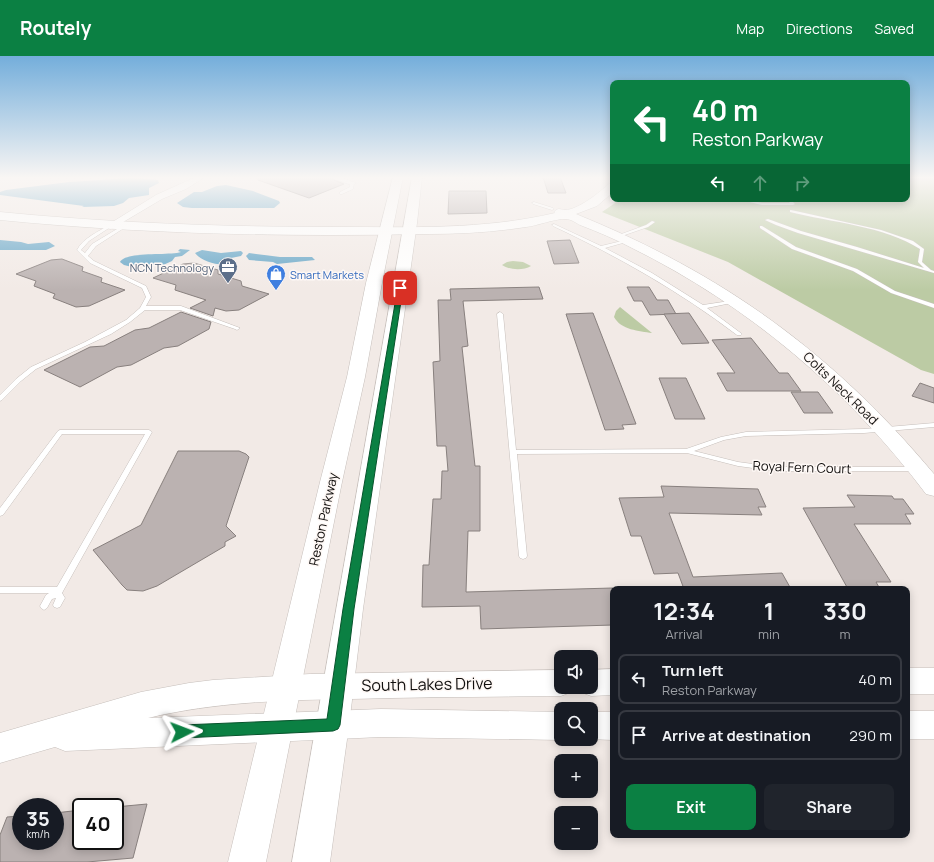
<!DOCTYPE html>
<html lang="en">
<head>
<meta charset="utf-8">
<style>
  :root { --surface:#171b24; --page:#20242c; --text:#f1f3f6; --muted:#9ea1a6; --line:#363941; --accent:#0b8043 }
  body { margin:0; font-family:Manrope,sans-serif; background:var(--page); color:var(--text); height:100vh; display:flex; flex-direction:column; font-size:15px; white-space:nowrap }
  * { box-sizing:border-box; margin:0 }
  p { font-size:13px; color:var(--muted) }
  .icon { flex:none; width:22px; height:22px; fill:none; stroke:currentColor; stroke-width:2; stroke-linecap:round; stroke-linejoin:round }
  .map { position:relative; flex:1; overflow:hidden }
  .details { position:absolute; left:610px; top:530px; width:300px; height:252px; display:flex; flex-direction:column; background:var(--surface); border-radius:8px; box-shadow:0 2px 10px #0003 }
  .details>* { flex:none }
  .guide { position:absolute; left:610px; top:24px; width:300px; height:122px; border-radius:8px; box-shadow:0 2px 10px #0003; background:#0b8043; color:#fff; overflow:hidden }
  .fabs { position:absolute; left:554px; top:594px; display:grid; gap:8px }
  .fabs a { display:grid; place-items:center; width:44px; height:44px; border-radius:8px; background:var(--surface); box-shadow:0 2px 10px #0003; font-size:20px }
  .speed { position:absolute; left:12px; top:742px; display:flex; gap:8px; font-size:20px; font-weight:700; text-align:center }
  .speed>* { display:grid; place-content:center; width:52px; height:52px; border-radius:50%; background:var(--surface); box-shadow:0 2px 10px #0003; line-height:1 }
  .speed small { font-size:10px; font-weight:400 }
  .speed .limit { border:2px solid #111; border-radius:6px; background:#fff; color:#111 }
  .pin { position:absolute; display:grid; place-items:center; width:34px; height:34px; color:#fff; margin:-17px; border-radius:8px; box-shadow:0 2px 6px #0006 }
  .me { position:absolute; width:44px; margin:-22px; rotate:87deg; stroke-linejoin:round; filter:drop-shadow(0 0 3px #0008) }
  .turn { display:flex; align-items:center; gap:14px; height:84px; padding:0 16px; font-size:18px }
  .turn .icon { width:52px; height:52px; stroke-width:2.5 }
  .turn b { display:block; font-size:28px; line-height:34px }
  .lanes { display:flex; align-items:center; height:38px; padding:0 16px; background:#0003; justify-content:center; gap:20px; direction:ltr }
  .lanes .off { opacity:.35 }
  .eta { display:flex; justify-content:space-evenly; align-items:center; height:68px; text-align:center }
  .eta b { font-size:24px; font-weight:700; line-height:28px }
  .button { display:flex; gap:8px; margin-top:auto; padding:8px 16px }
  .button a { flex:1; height:46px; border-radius:8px; background:var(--accent); color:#fff; font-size:16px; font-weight:700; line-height:46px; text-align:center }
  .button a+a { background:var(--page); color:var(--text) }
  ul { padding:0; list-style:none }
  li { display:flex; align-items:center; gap:12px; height:50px; margin:0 8px 6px; padding:0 8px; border:2px solid var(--line); border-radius:8px }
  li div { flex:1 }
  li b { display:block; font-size:15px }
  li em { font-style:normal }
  header { display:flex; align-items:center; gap:24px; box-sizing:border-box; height:56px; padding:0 20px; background:var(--accent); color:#fff }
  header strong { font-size:19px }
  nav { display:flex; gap:22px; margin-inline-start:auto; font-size:14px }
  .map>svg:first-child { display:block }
</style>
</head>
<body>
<header>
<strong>Routely</strong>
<nav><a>Map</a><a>Directions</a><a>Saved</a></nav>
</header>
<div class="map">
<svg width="934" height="806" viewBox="0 0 934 806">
  <rect width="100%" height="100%" fill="#f2eae6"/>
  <!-- green -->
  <g fill="#bccba4">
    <path d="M 907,121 L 934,121 L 934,318 L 921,314 L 728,206 L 602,156 L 621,143 L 907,143 Z"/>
    <path d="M 513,205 L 523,206 L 531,210 C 523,215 509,214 502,209 L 507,206 Z"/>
    <path d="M 620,251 L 652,277 C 639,275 621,274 614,261 L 616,255 Z"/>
  </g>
  <!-- water -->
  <g fill="#66a6c7">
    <path d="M 132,122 L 158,124 L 159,127 L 149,132 L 149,139 L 129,142 L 123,147 L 114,150 L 82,151 L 84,150 L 0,139 L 0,136 L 6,134 L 69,126 Z"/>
    <path d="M 226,129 L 253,135 L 279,145 L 280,147 L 274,152 L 192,152 L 183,151 L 177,147 L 194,136 L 202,136 L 217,130 Z"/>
    <path d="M 0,184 L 21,186 L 28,188 L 49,186 L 55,190 L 46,194 L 0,194 Z"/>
    <path d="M 180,193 L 190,194 L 182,200 L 175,201 L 172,205 L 161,210 L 146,208 L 132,211 L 124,209 L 120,206 C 126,195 168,200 181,196 L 178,195 Z"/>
    <path d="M 202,194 L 221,197 L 241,195 L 243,197 L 241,200 L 231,202 L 235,205 L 234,206 C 223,212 202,206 195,197 Z"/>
    <path d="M 249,197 L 280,201 L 312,201 L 315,204 L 277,208 L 273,206 L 249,204 L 246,200 Z"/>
  </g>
  <!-- building -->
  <g fill="#bbb2b1" stroke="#88807e">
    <path d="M 258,121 L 327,121 L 344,128 L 309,142 L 258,124 Z"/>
    <path d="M 543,121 L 560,121 L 566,137 L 548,137 Z"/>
    <path d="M 449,135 L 486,135 L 487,157 L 448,158 Z"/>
    <path d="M 570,184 L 579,207 L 554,208 L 547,185 Z"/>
    <path d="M 62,203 L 83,211 L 82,215 L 102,222 L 101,226 L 125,234 L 89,250 L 76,251 L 53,242 L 55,238 L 34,230 L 36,225 L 16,218 L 51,204 Z"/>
    <path d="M 194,207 L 218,214 L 218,218 L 241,225 L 242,230 L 269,238 L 239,254 L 226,255 L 215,252 L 213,260 L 190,252 L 206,244 L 175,234 L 176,229 L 153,222 L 183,208 Z"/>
    <path d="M 539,231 L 543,243 L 463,245 L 468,290 L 462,291 L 475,410 L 480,410 L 480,475 L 468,475 L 466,536 L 613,532 L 613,569 L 481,573 L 480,550 L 422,551 L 423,509 L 429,509 L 433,443 L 441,443 L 442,415 L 448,415 L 446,390 L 437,390 L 433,306 L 440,305 L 438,244 L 451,244 L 450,233 Z"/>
    <path d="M 627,231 L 649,231 L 657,244 L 668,244 L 676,258 L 650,259 L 642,245 L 634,245 Z"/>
    <path d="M 181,256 L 211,266 L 209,273 L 178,290 L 164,292 L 131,309 L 117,311 L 80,331 L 44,314 L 90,291 L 104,290 L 135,274 L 149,272 Z"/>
    <path d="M 593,257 L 636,368 L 622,369 L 624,373 L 605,374 L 566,258 Z"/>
    <path d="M 689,257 L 709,287 L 682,288 L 664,258 Z"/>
    <path d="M 751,282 L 779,317 L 788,317 L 801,335 L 727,335 L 717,317 L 735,317 L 712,284 Z"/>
    <path d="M 659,322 L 686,322 L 705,363 L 675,363 Z"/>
    <path d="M 920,327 L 934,332 L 934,347 L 912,340 Z"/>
    <path d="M 791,336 L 818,336 L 833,357 L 804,357 Z"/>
    <path d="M 178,395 L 239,395 L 246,398 L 249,401 L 226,470 L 236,480 L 225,486 L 225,490 L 157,530 L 143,535 L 127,534 L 122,529 L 93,494 L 141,469 Z"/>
    <path d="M 661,430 L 758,433 L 766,451 L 758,451 L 762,459 L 669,457 L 693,521 L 782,517 L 791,533 L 684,533 L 678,517 L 654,518 L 641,480 L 631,480 L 619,442 L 664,441 Z"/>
    <path d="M 847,439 L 892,440 L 894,443 L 903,443 L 914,458 L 905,458 L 911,468 L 854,468 L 891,526 L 876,526 L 880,533 L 848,533 L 803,452 L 855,451 Z"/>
    <path d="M 147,748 L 133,802 L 87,806 L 0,806 L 0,779 L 7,761 L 21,760 L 21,785 L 55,785 L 55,757 L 81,754 L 81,785 L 115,785 L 115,751 Z"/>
  </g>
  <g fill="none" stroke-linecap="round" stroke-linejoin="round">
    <!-- lane casing -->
    <g stroke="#c6bfbb" stroke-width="1">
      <g id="lane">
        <path d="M 352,126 L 354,127 L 353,133 L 342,138 L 340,138 L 340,136 L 350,131 L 350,127 Z"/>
        <path d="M 737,143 L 744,143 L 762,147 L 790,147 L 786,143 L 790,143 L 795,148 L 793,149 L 762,149 Z"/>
        <path d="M 534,146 L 553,152 L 554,153 L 552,154 L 533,148 L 532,147 Z"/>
        <path d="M 791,154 L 881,174 L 913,185 L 924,193 L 922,206 L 931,214 L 934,215 L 934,217 L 798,177 L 776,169 L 765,164 L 768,163 L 801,175 L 857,191 L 924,212 L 918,206 L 920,193 C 885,170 830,166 790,156 L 790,154 Z"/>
        <path d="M 652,165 L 655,166 L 648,171 L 619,181 L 616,180 L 646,169 Z"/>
        <path d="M 554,168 L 601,190 L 630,183 L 630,185 L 605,192 L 652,217 L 703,249 L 736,244 L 736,246 L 707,252 L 742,278 L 741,279 L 737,279 C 679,235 619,201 553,170 L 552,169 Z"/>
        <path d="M 109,169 L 112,170 L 89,185 L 81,194 L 85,197 L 92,188 L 122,170 L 124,170 L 124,172 L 96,190 L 88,200 L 94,205 L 146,230 L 151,241 L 146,250 L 181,250 L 240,272 L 237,274 L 235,273 L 180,254 L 145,254 L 130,266 L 111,278 L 36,313 L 21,325 L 2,344 L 0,345 L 0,339 L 16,323 L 31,311 L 85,286 L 126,264 L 140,252 L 146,241 L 142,232 L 90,207 L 77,194 C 83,182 98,176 109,169 Z"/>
        <path d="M 760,170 L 762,170 L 796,191 L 857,213 L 895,235 L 934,248 L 934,252 L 891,237 L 853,215 L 792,193 L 760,172 Z"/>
        <path d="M 500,256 L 503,258 L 516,394 L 686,393 L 721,381 L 746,376 L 864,373 L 934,367 L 934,371 L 864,377 L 746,380 L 724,384 L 694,395 L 738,406 L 775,411 L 918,411 L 919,413 L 915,415 L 775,415 L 738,410 L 687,397 L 517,398 L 527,500 L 526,502 L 523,503 L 520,502 L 519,500 L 497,258 Z"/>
        <path d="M 60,374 L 149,374 L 152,376 L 62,537 L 65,542 L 60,551 L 57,552 L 54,551 L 53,549 L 56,542 L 52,543 L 47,552 L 44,554 L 41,552 L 40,550 L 46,539 L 49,537 L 0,537 L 0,531 L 57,531 L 145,378 L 62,378 L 3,459 L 0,460 L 0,452 L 58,375 Z"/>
      </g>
    </g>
    <!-- street casing -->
    <g stroke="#c6bfbb" stroke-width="1">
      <g id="street">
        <path d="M 196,121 L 205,121 L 186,133 L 162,143 L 113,172 L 110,173 L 106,170 L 156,139 Z"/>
        <path d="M 328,121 L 340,121 L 356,127 L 352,129 Z"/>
      </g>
    </g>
    <!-- secondary casing -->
    <g stroke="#c6bfbb" stroke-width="1">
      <g id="secondary">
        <path d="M 613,127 L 613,136 L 597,150 L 576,158 C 722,217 833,297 934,418 L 934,440 L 926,438 C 848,334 749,250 632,192 C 615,183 598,176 580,169 C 576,167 571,163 566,163 C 557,162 536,170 526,171 C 494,176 461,178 428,178 C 285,181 142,178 0,164 L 0,156 C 112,167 223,171 335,171 C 409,171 483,174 555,157 L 554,156 L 556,154 C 560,152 561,154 565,154 C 578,154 600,136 609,128 Z"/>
        <rect x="907" y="612" width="27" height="26"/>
        <path d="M 613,613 L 613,639 L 591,640 L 581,636 L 578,631 L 591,631 L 591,614 Z"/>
        <path d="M 561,614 L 561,631 L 574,631 L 571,636 L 561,640 C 491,641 421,641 351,643 C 283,644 215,646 148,662 L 381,653 L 561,656 L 561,683 L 565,683 L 561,684 L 381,681 L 65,695 L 55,691 L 0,707 L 0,677 L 141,636 L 189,627 L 213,624 L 310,618 Z"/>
        <rect x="907" y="655" width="27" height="28"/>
        <path d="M 591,656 L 613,656 L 613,684 L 587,683 L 591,683 Z"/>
      </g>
    </g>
    <!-- primary casing -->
    <g stroke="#c6bfbb" stroke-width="1">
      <g id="primary">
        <path d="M 393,121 L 403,121 L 382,227 L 365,321 L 342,426 L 266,806 L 228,806 L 320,426 L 347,321 L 366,227 Z"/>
        <path d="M 412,121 L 422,121 L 417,167 L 363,553 L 349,669 L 330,806 L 292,806 Z"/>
      </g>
    </g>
    <!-- lane -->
    <use href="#lane" fill="#fff" fill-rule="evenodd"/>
    <!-- street -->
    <use href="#street" fill="#fff" fill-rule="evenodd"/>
    <!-- secondary -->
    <use href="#secondary" fill="#fff" fill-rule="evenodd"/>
    <!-- primary -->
    <use href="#primary" fill="#fff" fill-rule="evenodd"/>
  </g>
  <!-- sky -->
  <linearGradient id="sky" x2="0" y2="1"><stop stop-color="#74aedb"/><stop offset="0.52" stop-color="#f9f6f4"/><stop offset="1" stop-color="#f9f6f4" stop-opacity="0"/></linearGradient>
  <rect width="934" height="234" fill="url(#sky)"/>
  <!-- route -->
  <path fill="#0b8043" stroke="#07532c" d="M 398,230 L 403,232 L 354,553 L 340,669 L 338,673 L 333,675 L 182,682 L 177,680 L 175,676 L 177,671 L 182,669 L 327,663 L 343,553 Z"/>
  <!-- icons -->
  <defs>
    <g id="office-pin" transform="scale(1)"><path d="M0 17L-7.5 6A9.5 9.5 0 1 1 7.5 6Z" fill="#5c6f8a" stroke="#fef8f5"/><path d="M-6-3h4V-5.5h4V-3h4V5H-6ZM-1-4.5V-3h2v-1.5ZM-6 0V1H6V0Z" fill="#fff"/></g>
    <g id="shop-pin" transform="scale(1)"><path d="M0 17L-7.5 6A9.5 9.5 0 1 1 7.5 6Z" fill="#3f7fe0" stroke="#fef8f5"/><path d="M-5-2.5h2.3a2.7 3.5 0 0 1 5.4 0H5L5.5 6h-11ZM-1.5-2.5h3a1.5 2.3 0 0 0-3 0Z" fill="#fff"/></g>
  </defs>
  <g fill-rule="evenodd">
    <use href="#office-pin" x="228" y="211"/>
    <use href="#shop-pin" x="276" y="218"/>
  </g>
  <g text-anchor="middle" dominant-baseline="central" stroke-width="3" stroke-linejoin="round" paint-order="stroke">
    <!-- far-service labels -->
    <g font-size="11" fill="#4e5e75" stroke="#fef8f5" text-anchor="end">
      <text x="214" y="211">NCN Technology</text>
    </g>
    <!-- far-shop labels -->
    <g font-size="11" fill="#366cbe" stroke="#fef8f5" text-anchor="start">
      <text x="290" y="218">Smart Markets</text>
    </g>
    <!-- street labels -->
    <g font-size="13" fill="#100e0d" stroke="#fef8f5">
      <text transform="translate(841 332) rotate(44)">Colts Neck Road</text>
      <text transform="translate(802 411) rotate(2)">Royal Fern Court</text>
      <text transform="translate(323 463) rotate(-78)">Reston Parkway</text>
    </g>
    <!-- near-street labels -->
    <g font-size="16" fill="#100e0d" stroke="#fef8f5">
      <text transform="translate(427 628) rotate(-1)">South Lakes Drive</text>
    </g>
  </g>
</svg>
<div class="fabs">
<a><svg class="icon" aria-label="sound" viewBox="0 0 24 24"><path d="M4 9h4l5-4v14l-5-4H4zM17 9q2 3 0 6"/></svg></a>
<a><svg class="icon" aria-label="search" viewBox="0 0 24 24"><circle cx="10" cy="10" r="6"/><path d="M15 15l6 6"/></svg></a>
<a>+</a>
<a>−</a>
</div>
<div class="speed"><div>35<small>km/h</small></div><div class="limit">40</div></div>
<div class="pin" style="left:400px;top:232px;background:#d93025"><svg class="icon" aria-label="arrive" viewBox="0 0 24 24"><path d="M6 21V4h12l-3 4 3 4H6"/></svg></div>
<svg class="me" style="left:182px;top:676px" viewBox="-20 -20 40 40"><path d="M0-17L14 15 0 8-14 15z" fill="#0b8043" stroke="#fff" stroke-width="4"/></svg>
<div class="guide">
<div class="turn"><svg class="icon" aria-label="left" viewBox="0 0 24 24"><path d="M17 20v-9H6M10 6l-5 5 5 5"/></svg><div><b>40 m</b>Reston Parkway</div></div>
<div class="lanes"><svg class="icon" aria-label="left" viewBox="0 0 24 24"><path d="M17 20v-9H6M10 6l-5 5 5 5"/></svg><svg class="icon off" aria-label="ahead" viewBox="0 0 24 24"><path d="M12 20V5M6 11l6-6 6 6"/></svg><svg class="icon off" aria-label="right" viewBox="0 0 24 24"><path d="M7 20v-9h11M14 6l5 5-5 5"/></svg></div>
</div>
<section class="details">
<div class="eta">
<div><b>12:34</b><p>Arrival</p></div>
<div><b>1</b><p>min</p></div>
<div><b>330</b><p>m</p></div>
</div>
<ul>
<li><svg class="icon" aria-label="left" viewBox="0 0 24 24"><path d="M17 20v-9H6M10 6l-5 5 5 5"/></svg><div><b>Turn left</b><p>Reston Parkway</p></div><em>40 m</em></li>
<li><svg class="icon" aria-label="arrive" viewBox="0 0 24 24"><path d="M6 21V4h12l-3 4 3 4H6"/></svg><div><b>Arrive at destination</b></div><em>290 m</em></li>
</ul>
<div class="button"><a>Exit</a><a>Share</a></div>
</section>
</div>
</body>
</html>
